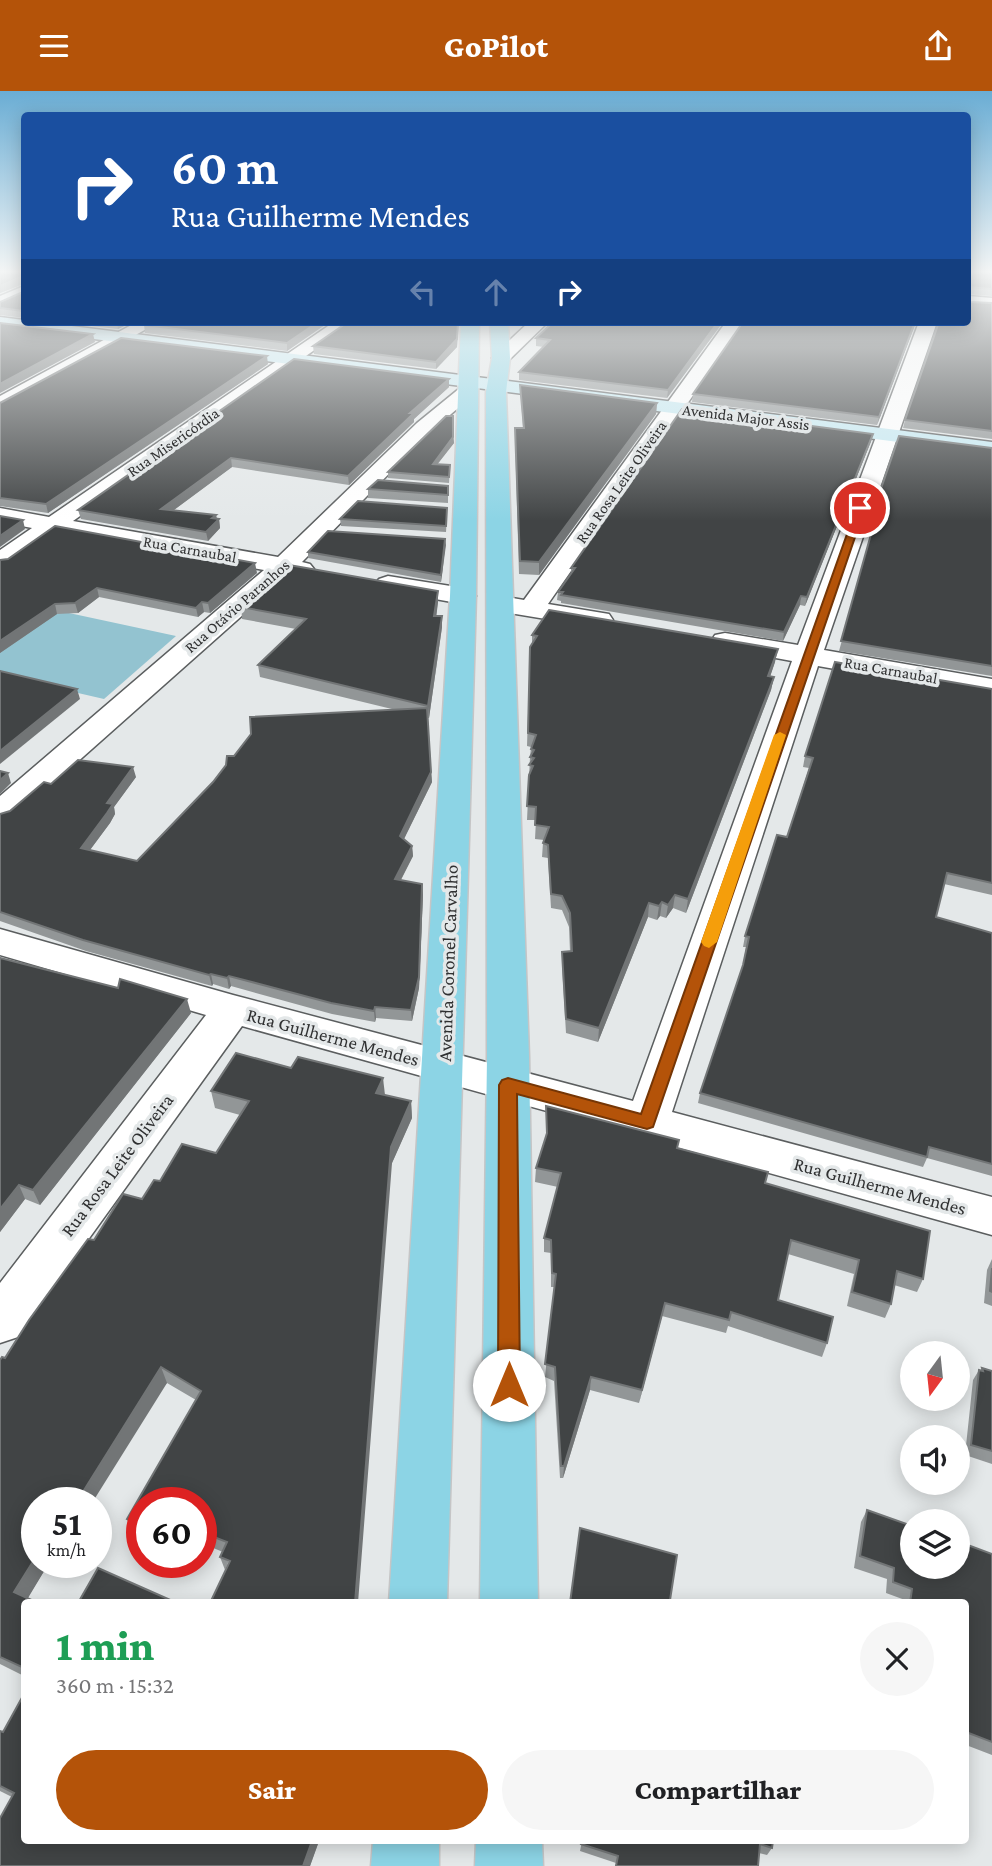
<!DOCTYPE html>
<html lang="pt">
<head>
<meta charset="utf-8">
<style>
  :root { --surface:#fff; --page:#f6f6f6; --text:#202124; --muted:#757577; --accent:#b45309 }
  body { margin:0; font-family:"Crimson Pro",serif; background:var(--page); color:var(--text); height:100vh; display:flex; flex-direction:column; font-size:26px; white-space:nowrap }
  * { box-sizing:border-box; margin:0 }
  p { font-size:23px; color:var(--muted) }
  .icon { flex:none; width:38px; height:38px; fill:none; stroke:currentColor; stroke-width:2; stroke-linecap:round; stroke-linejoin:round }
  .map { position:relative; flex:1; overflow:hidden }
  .drawer { position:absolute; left:21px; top:1508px; width:948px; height:245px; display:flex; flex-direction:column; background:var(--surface); border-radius:7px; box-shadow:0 4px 18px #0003 }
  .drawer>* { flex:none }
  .banner { position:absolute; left:21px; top:21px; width:950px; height:214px; border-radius:7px; box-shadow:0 4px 18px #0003; background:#1a4fa0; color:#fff; overflow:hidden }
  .needle { width:46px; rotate:195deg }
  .tools { position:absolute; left:900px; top:1250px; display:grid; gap:14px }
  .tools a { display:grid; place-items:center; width:70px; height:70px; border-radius:50%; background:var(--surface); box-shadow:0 4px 18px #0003; font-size:35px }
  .speed { position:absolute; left:21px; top:1396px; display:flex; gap:14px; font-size:35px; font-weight:700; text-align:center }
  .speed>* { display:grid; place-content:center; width:91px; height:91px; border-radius:50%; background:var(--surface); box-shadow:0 4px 18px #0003; line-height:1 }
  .speed small { font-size:18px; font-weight:400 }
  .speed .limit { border:10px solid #d22; background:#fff; color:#111 }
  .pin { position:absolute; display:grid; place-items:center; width:60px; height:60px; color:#fff; margin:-30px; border:4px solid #fff; border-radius:50%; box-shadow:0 2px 7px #0007 }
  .me { position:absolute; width:77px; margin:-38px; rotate:0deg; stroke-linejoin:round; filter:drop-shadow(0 0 5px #0008) }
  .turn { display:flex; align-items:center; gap:24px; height:147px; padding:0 35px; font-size:32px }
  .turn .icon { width:91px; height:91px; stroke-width:2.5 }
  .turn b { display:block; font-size:49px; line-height:60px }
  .lanes { display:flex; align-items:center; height:66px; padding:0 35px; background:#0003; justify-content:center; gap:35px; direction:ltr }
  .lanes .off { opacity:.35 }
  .round { display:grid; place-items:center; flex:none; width:74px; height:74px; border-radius:37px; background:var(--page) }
  .headline { display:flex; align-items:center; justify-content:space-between; height:119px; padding:0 35px }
  h1 { font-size:42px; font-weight:800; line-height:52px; color:#1e9e55 }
  .action { display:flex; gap:14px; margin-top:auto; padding:14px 35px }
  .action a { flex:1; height:80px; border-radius:42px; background:var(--accent); color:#fff; font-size:28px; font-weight:800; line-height:80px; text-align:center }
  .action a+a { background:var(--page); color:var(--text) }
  header { display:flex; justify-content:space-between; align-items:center; height:91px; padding:0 35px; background:var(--accent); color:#fff; font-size:32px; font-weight:800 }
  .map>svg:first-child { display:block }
</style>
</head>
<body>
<header><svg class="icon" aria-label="menu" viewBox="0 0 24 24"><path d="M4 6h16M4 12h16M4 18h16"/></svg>GoPilot<svg class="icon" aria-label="share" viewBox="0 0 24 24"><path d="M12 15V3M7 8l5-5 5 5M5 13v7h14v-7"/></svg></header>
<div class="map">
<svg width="992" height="1775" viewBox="0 0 992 1775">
  <rect width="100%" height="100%" fill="#e4e8e9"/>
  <!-- green -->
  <path fill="#93c3d0" d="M 55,519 L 176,545 L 104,608 L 0,584 L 0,532 Z"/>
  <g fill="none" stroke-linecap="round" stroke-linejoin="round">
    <!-- street casing -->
    <g stroke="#5b5e5f" stroke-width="3">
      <g id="street">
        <path d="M 24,195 L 24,206 L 0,216 L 0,205 Z"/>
        <path d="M 968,205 L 992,207 L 992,217 L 968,215 Z"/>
        <path d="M 137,231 L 159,231 L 0,319 L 0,305 Z"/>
        <path d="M 334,231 L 354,231 L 73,430 L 278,466 L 417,332 L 460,297 L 467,295 L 477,301 L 431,340 L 302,471 L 310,473 L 314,478 L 310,483 L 301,486 L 289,483 L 12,729 L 0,732 L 0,705 L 264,479 L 57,441 L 9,475 L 0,477 L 0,459 L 32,437 L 0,431 L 0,417 L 49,426 Z"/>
        <path d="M 529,231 L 548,231 L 507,271 L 495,271 L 492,267 L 495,263 Z"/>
        <path d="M 726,231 L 744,231 L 548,513 L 609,523 L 613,529 L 609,535 L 600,537 L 491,519 L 487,513 L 491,507 L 500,505 L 524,509 Z"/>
        <path d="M 919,231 L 937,231 L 824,559 L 992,588 L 992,606 L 818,575 L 672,1021 L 992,1106 L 992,1144 L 242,935 L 18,1246 L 0,1252 L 0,1192 L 206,924 L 0,864 L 0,838 L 233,904 L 633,1010 L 792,570 L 715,556 L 711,550 L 715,544 L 725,542 L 798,554 Z"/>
        <path d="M 388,485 L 463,497 L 472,499 L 476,505 L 472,511 L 463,513 L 379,498 L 375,493 L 379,488 Z"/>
      </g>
    </g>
    <!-- secondary casing -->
    <g stroke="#5b5e5f" stroke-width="3">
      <path id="secondary" d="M 0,226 L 992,351 L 992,363 L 0,236 Z"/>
    </g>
    <!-- primary casing -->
    <g stroke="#c5c5c6" stroke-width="3">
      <g id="primary">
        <path d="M 461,231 L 479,231 L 476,505 L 447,1512 L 389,1512 L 450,505 Z"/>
        <path d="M 490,231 L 508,231 L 510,267 L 506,301 L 529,965 L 538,1512 L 480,1512 L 487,965 L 486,301 L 492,267 Z"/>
        <path d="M 373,1750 L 439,1750 L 439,1775 L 371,1775 Z"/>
        <path d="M 476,1750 L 542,1750 L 543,1775 L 475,1775 Z"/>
      </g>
    </g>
    <!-- street -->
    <use href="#street" fill="#fff" fill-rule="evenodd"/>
    <!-- secondary -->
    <use href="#secondary" fill="#c6e9f2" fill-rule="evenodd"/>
    <!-- primary -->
    <use href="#primary" fill="#8cd4e5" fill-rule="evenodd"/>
  </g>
  <!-- wall -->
  <g fill="#929697">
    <path d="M 0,181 L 24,181 L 24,227 L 0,224 L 0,211 L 23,201 L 24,193 L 23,193 L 0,202 Z"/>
    <path d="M 968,181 L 992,181 L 992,205 L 968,203 Z"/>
    <path d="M 970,211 L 992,212 L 992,348 L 903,337 L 905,329 Z"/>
    <path d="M 57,231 L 132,231 L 118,238 Z"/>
    <path d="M 150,231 L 329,231 L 287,260 L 145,242 L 144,234 Z"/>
    <path d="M 348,231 L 459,231 L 457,256 L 436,278 L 314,263 L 313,255 Z"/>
    <path d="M 549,231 L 723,231 L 667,307 L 519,289 L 519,281 L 544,256 L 536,255 L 536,247 L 552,233 L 550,233 Z"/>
    <path d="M 916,231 L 877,334 L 692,311 L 693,303 Z"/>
    <path d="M 294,268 L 449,296 L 414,328 L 414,331 L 349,394 L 232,376 L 174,419 L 216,424 L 217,428 L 219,428 L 220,437 L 208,450 L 81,428 L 78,419 Z"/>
    <path d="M 268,273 L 48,422 L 0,415 L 0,312 Z"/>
    <path d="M 520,294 L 657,312 L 656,323 L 539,484 L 519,483 L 515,348 L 523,337 Z"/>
    <path d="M 453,325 L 454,352 L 437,373 L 450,374 L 449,392 L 388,387 L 388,381 Z"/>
    <path d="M 871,350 L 805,515 L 800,514 L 783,550 L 561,512 L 561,510 L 557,509 L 558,501 L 571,483 L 571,477 Z"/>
    <path d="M 992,357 L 992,585 L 839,560 L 875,431 L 871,430 L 873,421 Z"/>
    <path d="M 448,395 L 448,412 L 368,407 L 368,398 Z"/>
    <path d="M 447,423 L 446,441 L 341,435 L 340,428 Z"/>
    <path d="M 445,448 L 441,491 L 308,467 L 308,461 Z"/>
    <path d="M 0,469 L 257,482 L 210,522 L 204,521 L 198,526 L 99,506 L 78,522 L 57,523 L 0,562 Z"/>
    <path d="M 438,511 L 436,525 L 442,525 L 442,536 L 429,627 L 428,627 L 432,691 L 404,748 L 412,755 L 413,765 L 401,789 L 422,793 L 423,804 L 419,897 L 412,930 L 376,927 L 375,931 L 332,923 L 231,895 L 229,898 L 213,893 L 212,895 L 86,860 L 0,830 L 0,723 L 10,720 L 51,693 L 136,686 L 114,716 L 115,723 L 110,732 L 90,759 L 137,770 L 213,691 L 234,665 L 396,619 L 260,586 L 258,574 L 296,538 L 242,528 L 241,516 Z"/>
    <path d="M 532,544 L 775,571 L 770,585 L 774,586 L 771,599 L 686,822 L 673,817 L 666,827 L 660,825 L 657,829 L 648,826 L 598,951 L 566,942 L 562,875 L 562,861 L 570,861 L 569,836 L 562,819 L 551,817 L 548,767 L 542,766 L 543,752 L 544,749 L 535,748 L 536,729 L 527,729 L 530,666 L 531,656 L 527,655 L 530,556 L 532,552 Z"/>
    <path d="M 992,598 L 992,804 L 944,793 L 936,826 L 992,842 L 992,1085 L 927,1067 L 923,1076 L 698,1012 L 700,1002 L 743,874 L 746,856 L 743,856 L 745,845 L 787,746 L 809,677 L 803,676 L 805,665 Z"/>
    <path d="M 0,867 L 191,922 L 40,1114 L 25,1108 L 0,1141 Z"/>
    <path d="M 211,1000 L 385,1004 L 411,1010 L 412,1027 L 392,1072 L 225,1479 L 220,1466 L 223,1461 L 201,1452 L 201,1412 L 142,1412 L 142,1445 L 134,1442 L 127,1428 L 196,1309 L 167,1292 L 37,1412 L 37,1472 L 49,1472 L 24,1512 L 24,1585 L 0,1573 L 0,1269 L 5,1267 L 94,1149 L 142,1108 L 160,1090 L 216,1062 L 240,1024 L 215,1017 Z"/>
    <path d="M 546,1015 L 678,1058 L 765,1092 L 923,1188 L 917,1201 L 894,1194 L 891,1213 L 885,1227 L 847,1215 L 854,1183 L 788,1163 L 778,1209 L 827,1252 L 822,1266 L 728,1235 L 726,1242 L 662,1225 L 639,1312 L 590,1299 L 563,1387 L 560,1387 L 554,1290 L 545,1286 L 554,1196 L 551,1196 L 551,1162 L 544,1161 L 544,1147 L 558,1096 L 535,1091 L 536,1077 L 546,1045 Z"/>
    <path d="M 992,1168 L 992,1215 L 984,1212 L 987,1179 Z"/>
    <path d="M 982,1277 L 992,1280 L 992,1373 L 965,1364 L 973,1289 L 979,1279 L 981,1279 Z"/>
    <path d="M 867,1419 L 992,1463 L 992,1664 L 966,1654 L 966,1512 L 904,1512 L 905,1509 L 886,1502 L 887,1488 L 854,1477 L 861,1431 Z"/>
    <path d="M 0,1640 L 319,1750 L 310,1775 L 0,1775 L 12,1706 L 0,1700 Z"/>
    <path d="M 582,1750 L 773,1750 L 772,1757 L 767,1764 L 759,1762 L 758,1775 L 615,1775 L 616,1772 L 580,1760 Z"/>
  </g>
  <!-- shaded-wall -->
  <g fill="#727576">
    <path d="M 21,186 L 23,193 L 0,202 L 0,195 Z"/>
    <path d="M 117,231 L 132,231 L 118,238 Z"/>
    <path d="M 318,231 L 329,231 L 287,260 L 287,252 Z"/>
    <path d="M 458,231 L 457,256 L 436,278 L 436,271 Z"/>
    <path d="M 718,231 L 723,231 L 667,307 L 668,299 Z"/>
    <path d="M 915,231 L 916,231 L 877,334 L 879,326 Z"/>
    <path d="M 93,243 L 95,251 L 0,302 L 0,293 Z"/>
    <path d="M 267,265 L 268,273 L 48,422 L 46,413 Z"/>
    <path d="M 449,288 L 449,296 L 414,328 L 414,331 L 349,394 L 348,385 L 410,322 Z"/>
    <path d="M 657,312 L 656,323 L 539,484 L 539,471 Z"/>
    <path d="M 873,343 L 871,350 L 805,515 L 807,506 Z"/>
    <path d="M 453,346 L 454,352 L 433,379 L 433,373 Z"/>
    <path d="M 231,367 L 232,376 L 163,427 L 161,418 Z"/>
    <path d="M 216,424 L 217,430 L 219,428 L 220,437 L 208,450 L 206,441 L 212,427 Z"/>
    <path d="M 23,429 L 25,438 L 0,456 L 0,445 Z"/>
    <path d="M 445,448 L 446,454 L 441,491 L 441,484 Z"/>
    <path d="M 255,472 L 257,482 L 210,522 L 208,512 Z"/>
    <path d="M 97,497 L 99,506 L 78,522 L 75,512 Z"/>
    <path d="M 438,500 L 438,511 L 435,536 L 434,525 Z"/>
    <path d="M 801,505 L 800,514 L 783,550 L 784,541 Z"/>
    <path d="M 202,511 L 204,521 L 198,526 L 196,517 Z"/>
    <path d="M 55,513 L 57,523 L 0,562 L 0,550 Z"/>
    <path d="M 442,525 L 442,536 L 429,627 L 428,615 Z"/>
    <path d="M 778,558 L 775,571 L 766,598 L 768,585 Z"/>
    <path d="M 774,586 L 771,599 L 686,822 L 688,808 Z"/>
    <path d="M 77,598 L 80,608 L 0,673 L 0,660 Z"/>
    <path d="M 133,676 L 136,686 L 114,716 L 115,723 L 110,732 L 84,767 L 81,757 L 107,712 Z"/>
    <path d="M 431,681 L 432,691 L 400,756 L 400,745 Z"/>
    <path d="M 8,682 L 11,692 L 0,703 L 0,689 Z"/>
    <path d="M 412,755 L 413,765 L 396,798 L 395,788 Z"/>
    <path d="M 422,793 L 423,804 L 419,897 L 412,930 L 411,919 Z"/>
    <path d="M 675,804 L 673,817 L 666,827 L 668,814 Z"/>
    <path d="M 662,811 L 660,825 L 657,829 L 659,815 Z"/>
    <path d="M 649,812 L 648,826 L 598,951 L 599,937 Z"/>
    <path d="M 211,883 L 213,893 L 212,895 L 209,884 Z"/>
    <path d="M 229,885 L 231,895 L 229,898 L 227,887 Z"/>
    <path d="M 187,908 L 191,922 L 40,1114 L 33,1099 Z"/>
    <path d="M 375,916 L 376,927 L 375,931 L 374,920 Z"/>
    <path d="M 383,987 L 385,1004 L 376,1002 Z"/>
    <path d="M 411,1010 L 412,1027 L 392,1072 L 358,1512 L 355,1512 L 391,1056 Z"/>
    <path d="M 19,1094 L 25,1108 L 0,1141 L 0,1118 Z"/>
    <path d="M 665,1212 L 662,1225 L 639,1312 L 642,1299 Z"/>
    <path d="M 161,1276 L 167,1292 L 92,1412 L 76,1412 Z"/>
    <path d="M 591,1286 L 590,1299 L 563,1387 L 564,1375 Z"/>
    <path d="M 37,1464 L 37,1472 L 49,1472 L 25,1512 L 14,1501 Z"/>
    <path d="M 312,1750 L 319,1750 L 310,1775 L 303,1775 Z"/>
  </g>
  <!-- building -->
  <g fill="#414445" stroke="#727576" stroke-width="2">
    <path d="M 0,181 L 24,181 L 24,188 L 21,186 L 0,195 Z"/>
    <path d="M 968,181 L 992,181 L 992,198 L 968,196 L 968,198 Z"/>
    <path d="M 24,192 L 24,220 L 0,217 L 0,211 L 23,201 Z"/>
    <path d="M 968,209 L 970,211 L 992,212 L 992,340 L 905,329 L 939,231 L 968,231 Z"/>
    <path d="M 150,231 L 318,231 L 287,252 L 144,234 Z"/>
    <path d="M 348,231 L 458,231 L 457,248 L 436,271 L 313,255 Z"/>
    <path d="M 553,231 L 718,231 L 668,299 L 519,281 L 550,249 L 536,247 Z"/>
    <path d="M 743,231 L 915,231 L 879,326 L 693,303 Z"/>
    <path d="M 0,232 L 93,243 L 0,293 Z"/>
    <path d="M 121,247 L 267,265 L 46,413 L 0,407 L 0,312 Z"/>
    <path d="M 294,268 L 449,288 L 410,322 L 414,322 L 348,385 L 231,367 L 161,418 L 216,424 L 212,427 L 219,428 L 206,441 L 78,419 Z"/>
    <path d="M 520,294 L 657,312 L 539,471 L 520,470 L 515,337 L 524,337 Z"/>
    <path d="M 682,318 L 873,343 L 807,506 L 801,505 L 784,541 L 561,504 L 563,501 L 558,501 L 575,477 L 571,477 Z"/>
    <path d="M 446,325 L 453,325 L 453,346 L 433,373 L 450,374 L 449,386 L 388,381 Z"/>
    <path d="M 899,345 L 992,357 L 992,575 L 841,550 L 877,422 L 873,421 Z"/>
    <path d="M 378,389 L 448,395 L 448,404 L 368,398 Z"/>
    <path d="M 358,410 L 447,417 L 446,435 L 340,428 Z"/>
    <path d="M 0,425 L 23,429 L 0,445 Z"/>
    <path d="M 55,435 L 255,472 L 208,512 L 202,511 L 196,517 L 97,497 L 75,512 L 55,513 L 0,550 L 0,469 L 8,468 Z"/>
    <path d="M 328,440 L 445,448 L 441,484 L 308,461 Z"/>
    <path d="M 289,474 L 438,500 L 434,525 L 442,525 L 428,615 L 258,574 L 306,528 L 241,516 Z"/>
    <path d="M 549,519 L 778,558 L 768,585 L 774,586 L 688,808 L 675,804 L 668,814 L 662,811 L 659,815 L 649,812 L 599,937 L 566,928 L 562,861 L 572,860 L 570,822 L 562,805 L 551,803 L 548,754 L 543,752 L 549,736 L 535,734 L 536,716 L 527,715 L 529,684 L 533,675 L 529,674 L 534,667 L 530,666 L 534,659 L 531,658 L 536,644 L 528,642 L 530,556 L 537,545 L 532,544 Z"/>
    <path d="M 835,571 L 992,598 L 992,792 L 947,782 L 936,826 L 992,842 L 992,1073 L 929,1056 L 927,1066 L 700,1002 L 743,874 L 749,846 L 745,845 L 777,744 L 787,746 L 813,667 L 805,665 Z"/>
    <path d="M 0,580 L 77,598 L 0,660 Z"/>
    <path d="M 427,617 L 431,681 L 400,745 L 412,755 L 395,788 L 422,793 L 419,886 L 411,919 L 375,916 L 374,920 L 331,912 L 229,885 L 227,887 L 211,883 L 209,884 L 83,849 L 0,821 L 0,723 L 10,720 L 44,691 L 51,693 L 78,669 L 133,676 L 107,712 L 113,713 L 107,722 L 81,757 L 137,770 L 213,691 L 226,674 L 227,665 L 234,665 L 251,643 L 250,626 Z"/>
    <path d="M 0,680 L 8,682 L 0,689 Z"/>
    <path d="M 0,867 L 118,897 L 120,888 L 187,908 L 33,1099 L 19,1094 L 0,1118 Z"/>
    <path d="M 236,962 L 291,977 L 298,966 L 383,987 L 376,1002 L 411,1010 L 391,1056 L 355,1512 L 210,1512 L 230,1470 L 220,1466 L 227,1451 L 201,1441 L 201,1412 L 142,1412 L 142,1434 L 127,1428 L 201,1300 L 161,1276 L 76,1412 L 37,1412 L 37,1464 L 14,1501 L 38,1512 L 24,1512 L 24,1577 L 0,1566 L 0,1269 L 2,1266 L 5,1267 L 29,1229 L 88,1148 L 94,1149 L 123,1103 L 142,1108 L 154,1089 L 160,1090 L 182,1053 L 216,1062 L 249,1010 L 211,1000 Z"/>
    <path d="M 546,1015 L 679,1049 L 677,1057 L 768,1081 L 765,1092 L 930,1140 L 923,1188 L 897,1180 L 891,1213 L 852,1201 L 859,1169 L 791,1149 L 778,1209 L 833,1226 L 827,1252 L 731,1221 L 729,1229 L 665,1212 L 642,1299 L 591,1286 L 564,1375 L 561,1375 L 555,1276 L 545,1273 L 556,1183 L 552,1182 L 551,1149 L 544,1147 L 561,1082 L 536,1077 L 547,1042 Z"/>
    <path d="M 992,1177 L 992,1201 L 990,1200 Z"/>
    <path d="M 982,1277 L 992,1280 L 992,1360 L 971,1354 L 979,1279 L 983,1280 Z"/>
    <path d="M 867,1419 L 912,1435 L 912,1475 L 957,1475 L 957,1450 L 992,1463 L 992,1651 L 966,1641 L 966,1512 L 910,1512 L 912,1498 L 893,1491 L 894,1477 L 860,1465 Z"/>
    <path d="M 580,1437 L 677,1464 L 670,1509 L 681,1512 L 570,1512 Z"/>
    <path d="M 98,1477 L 177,1512 L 78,1512 Z"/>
    <path d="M 24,1603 L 24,1750 L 312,1750 L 303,1775 L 0,1775 L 0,1727 L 14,1702 L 0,1695 L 0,1640 L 3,1641 Z"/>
    <path d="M 582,1750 L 773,1750 L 772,1757 L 760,1753 L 758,1775 L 616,1775 L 618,1765 L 581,1753 Z"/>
  </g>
  <!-- sky -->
  <linearGradient id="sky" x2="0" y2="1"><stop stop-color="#6aadd4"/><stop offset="0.42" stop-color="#f3f5f5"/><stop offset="1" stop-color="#f3f5f5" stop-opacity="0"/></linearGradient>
  <rect width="992" height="430" fill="url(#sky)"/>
  <!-- route -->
  <path fill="#b45309" stroke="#753606" stroke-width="2" d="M 857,415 L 865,417 L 653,1036 L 647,1038 L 517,1003 L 520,1294 L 516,1301 L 509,1304 L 501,1301 L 498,1294 L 499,994 L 502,989 L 508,987 L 641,1023 Z"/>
  <!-- slow -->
  <path fill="#f59e0b" d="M 780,641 L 786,644 L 717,851 L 709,857 L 704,855 L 701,851 L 774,644 Z"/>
  <g text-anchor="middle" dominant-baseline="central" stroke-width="7" stroke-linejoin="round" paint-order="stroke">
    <!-- far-street labels -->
    <g font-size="16" fill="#303132" stroke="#e4e8e9">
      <text transform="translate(746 326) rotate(7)">Avenida Major Assis</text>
      <text transform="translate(173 351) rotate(-35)">Rua Misericórdia</text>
      <text transform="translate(621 391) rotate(-55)">Rua Rosa Leite Oliveira</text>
      <text transform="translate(190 458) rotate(10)">Rua Carnaubal</text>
      <text transform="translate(237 515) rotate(-41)">Rua Otávio Paranhos</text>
      <text transform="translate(891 579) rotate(10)">Rua Carnaubal</text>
    </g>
    <!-- street labels -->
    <g font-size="19" fill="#303132" stroke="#e4e8e9">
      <text transform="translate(448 872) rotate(-88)">Avenida Coronel Carvalho</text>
      <text transform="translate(333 946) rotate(15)">Rua Guilherme Mendes</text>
      <text transform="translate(117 1074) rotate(-53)">Rua Rosa Leite Oliveira</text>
      <text transform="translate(880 1095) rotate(15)">Rua Guilherme Mendes</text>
    </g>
  </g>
</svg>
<div class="tools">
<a><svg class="needle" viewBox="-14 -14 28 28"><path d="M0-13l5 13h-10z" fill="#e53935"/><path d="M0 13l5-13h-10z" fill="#757577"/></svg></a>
<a><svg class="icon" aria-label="sound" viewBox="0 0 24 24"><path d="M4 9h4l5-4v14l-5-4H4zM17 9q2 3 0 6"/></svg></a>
<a><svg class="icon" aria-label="layers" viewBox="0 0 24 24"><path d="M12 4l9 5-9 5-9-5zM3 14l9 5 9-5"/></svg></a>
</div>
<div class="speed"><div>51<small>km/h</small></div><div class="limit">60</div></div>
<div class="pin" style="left:860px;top:417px;background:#d93025"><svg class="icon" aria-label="arrive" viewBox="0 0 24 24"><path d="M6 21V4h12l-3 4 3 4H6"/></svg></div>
<svg class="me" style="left:509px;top:1294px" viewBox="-20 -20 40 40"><circle r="19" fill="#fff"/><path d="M0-13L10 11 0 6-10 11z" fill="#b45309"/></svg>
<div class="banner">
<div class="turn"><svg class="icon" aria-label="right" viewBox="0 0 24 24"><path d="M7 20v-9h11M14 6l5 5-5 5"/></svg><div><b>60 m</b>Rua Guilherme Mendes</div></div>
<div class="lanes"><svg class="icon off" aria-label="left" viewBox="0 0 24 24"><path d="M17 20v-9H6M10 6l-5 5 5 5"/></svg><svg class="icon off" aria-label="ahead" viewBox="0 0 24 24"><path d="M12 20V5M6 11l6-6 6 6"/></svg><svg class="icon" aria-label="right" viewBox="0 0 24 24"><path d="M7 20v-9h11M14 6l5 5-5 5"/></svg></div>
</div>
<section class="drawer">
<div class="headline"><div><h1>1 min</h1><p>360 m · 15:32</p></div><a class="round"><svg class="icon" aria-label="close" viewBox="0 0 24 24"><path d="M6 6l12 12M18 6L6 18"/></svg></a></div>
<div class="action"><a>Sair</a><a>Compartilhar</a></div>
</section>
</div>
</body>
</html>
